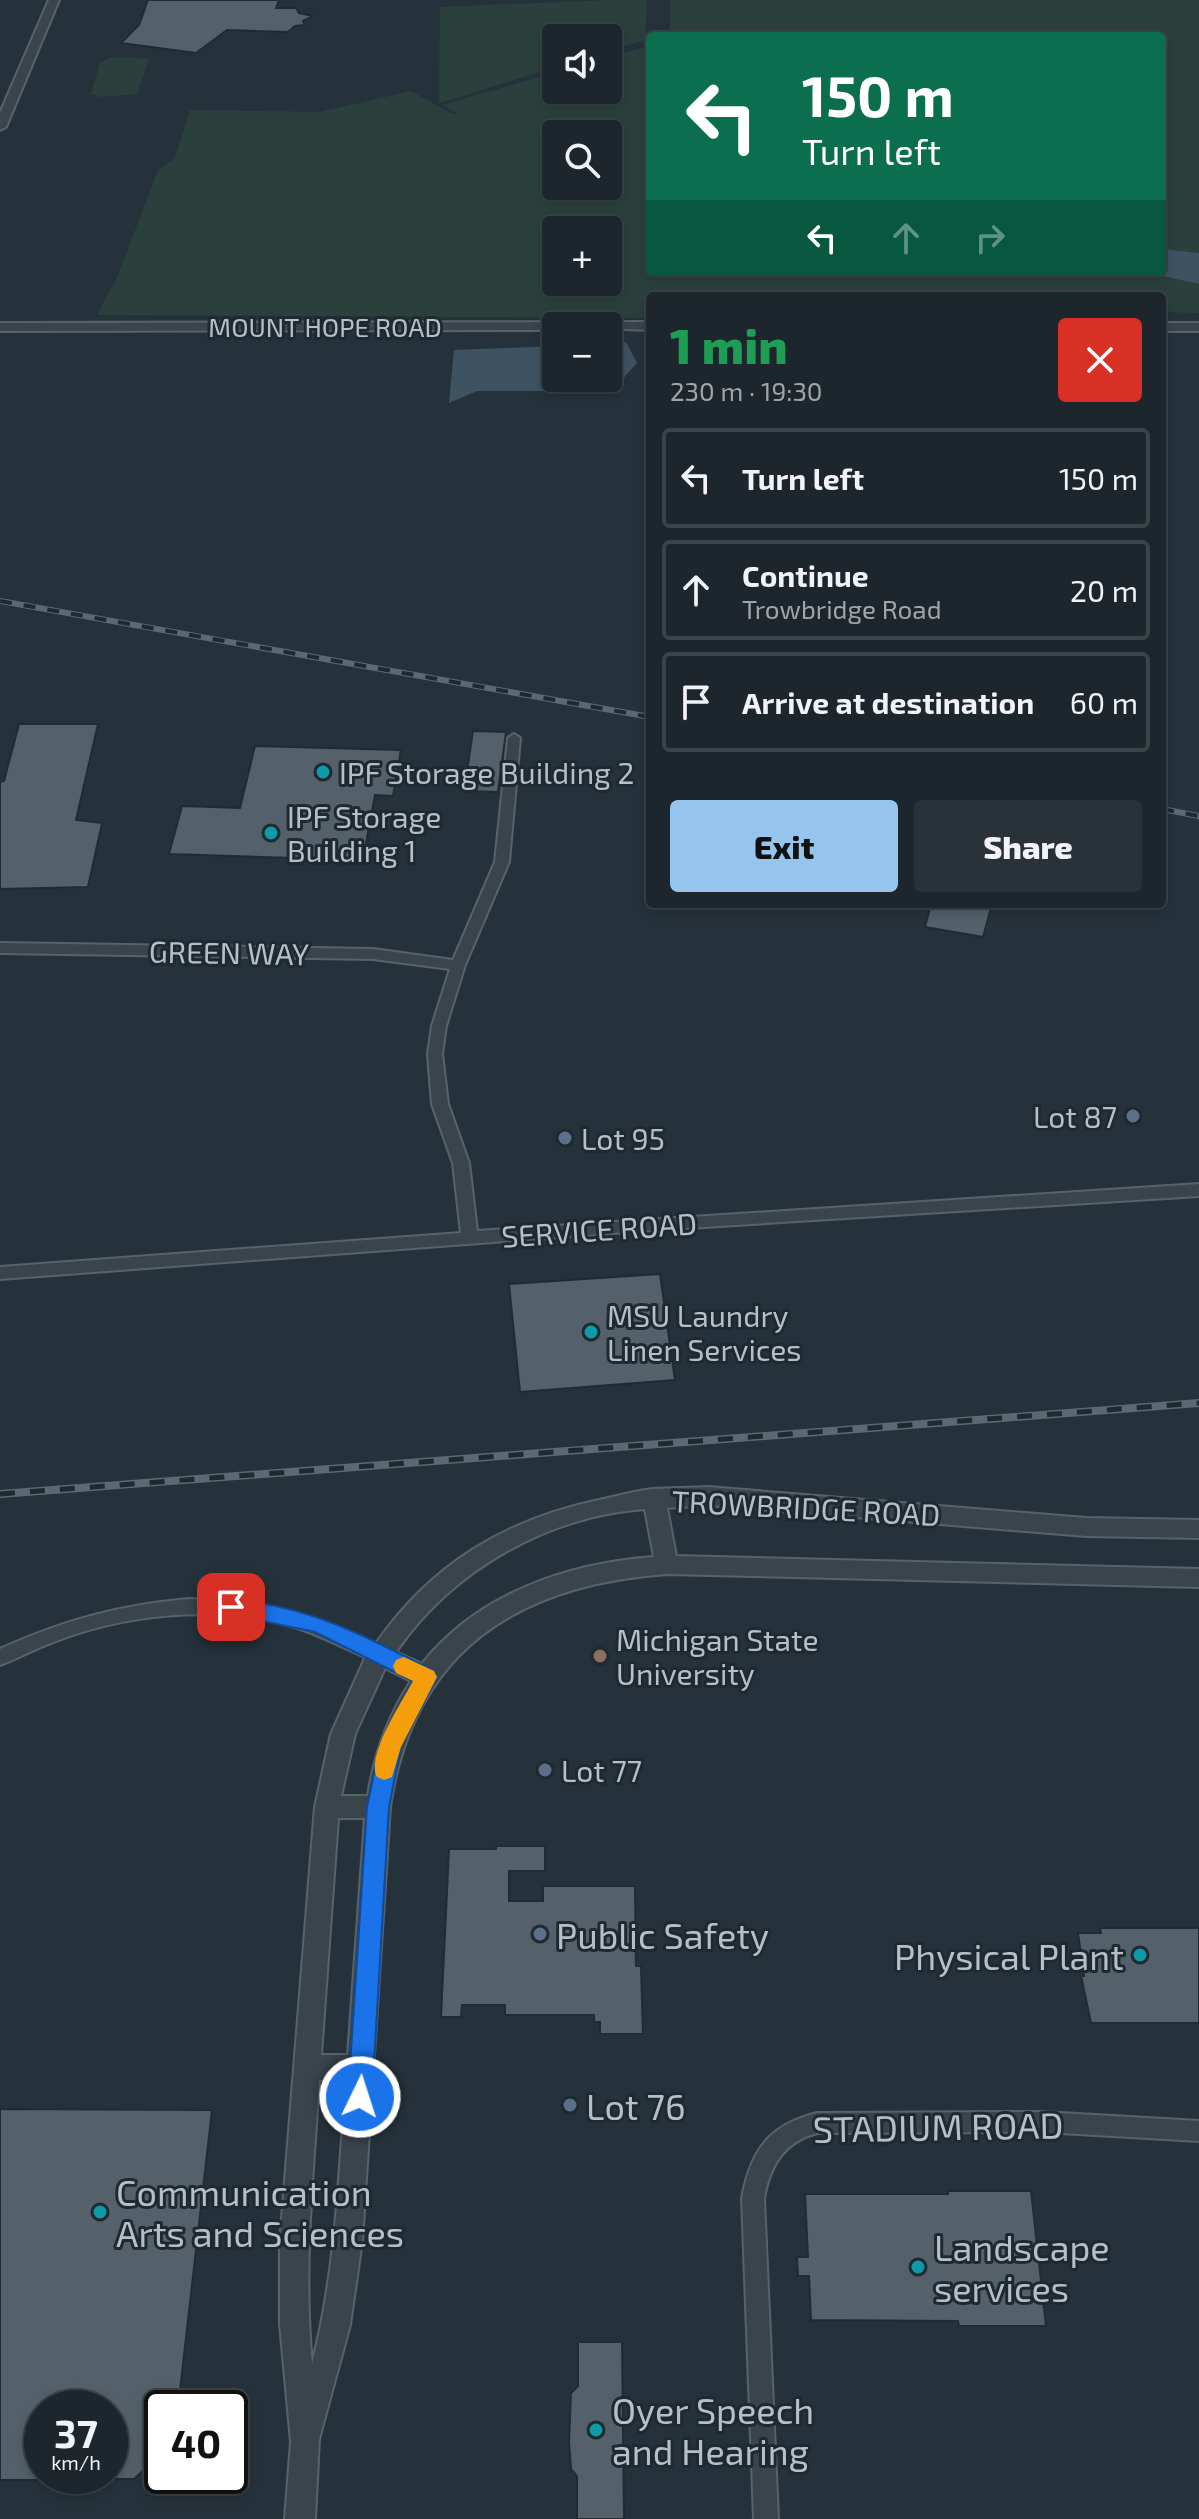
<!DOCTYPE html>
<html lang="en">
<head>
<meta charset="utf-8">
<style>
  :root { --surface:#1c262c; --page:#293238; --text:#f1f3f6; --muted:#a0a5a9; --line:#3a4348; --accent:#95c5ec }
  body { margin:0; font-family:"Exo 2",sans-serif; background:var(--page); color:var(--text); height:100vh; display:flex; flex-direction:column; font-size:30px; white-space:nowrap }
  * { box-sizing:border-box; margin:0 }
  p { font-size:26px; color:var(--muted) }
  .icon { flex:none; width:44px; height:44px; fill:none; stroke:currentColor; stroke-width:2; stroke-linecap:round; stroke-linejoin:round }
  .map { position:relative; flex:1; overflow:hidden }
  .drawer { position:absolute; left:646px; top:292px; width:520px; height:616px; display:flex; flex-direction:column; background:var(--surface); border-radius:8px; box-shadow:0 4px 12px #0003,0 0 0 2px var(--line) }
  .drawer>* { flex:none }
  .banner { position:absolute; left:646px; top:32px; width:520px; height:244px; border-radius:8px; box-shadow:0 4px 12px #0003,0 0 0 2px var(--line); background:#0b6e4f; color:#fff; overflow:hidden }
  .tools { position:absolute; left:542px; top:24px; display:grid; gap:16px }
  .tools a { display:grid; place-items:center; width:80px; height:80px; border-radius:8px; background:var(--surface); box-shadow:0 4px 12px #0003,0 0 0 2px var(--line); font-size:40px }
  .speed { position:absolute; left:24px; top:2390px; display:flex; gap:16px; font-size:40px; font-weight:700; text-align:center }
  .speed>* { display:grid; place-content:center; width:104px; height:104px; border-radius:50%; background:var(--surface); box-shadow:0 4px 12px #0003,0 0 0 2px var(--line); line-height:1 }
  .speed small { font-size:20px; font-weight:400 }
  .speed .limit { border:4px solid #111; border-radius:12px; background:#fff; color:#111 }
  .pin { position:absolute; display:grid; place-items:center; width:68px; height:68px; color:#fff; margin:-34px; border-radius:16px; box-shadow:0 4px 12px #0006 }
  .me { position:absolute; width:88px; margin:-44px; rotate:4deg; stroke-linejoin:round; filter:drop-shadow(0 0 6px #0008) }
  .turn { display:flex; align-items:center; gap:28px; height:168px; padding:0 24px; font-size:36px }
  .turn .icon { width:104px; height:104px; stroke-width:2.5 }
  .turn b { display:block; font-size:56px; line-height:68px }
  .lanes { display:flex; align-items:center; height:76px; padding:0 24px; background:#0003; justify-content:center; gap:40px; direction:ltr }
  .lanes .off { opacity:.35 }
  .round { display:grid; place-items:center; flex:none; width:84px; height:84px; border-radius:8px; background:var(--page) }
  .head { display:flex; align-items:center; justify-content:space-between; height:136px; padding:0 24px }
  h1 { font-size:48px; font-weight:800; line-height:60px; color:#1e9e55 }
  .cta { display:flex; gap:16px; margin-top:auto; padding:16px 24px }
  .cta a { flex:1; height:92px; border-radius:8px; background:var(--accent); color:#111; font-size:32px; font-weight:800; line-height:92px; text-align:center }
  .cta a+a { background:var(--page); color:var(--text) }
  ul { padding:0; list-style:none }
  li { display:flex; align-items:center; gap:24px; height:100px; margin:0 16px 12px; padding:0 8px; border:4px solid var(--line); border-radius:8px }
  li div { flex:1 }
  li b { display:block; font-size:30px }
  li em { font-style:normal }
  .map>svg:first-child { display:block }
</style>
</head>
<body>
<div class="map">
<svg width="1199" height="2519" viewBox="0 0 1199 2519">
  <rect width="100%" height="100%" fill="#26323b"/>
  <!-- green -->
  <g fill="#2b403d" fill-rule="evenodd">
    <path d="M 609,0 L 647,0 L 645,40 L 608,51 L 608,38 L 556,38 L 556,67 L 439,103 L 440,7 Z"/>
    <path d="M 670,0 L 1199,0 L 1199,313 L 1162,312 L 1162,296 L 922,296 L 898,289 L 895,296 L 650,296 L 650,318 L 97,315 L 119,273 L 158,170 L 175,158 L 190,110 L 320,112 L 411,91 L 450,113 L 460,115 L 443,105 L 556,72 L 556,90 L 608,90 L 608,57 L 650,46 L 650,272 L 1162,272 L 1162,36 L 670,36 ZM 556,134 L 608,134 L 608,186 L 556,186 ZM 556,230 L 608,230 L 608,282 L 556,282 Z"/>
    <path d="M 112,57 L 149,59 L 137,94 L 101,97 L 91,94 L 100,63 Z"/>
  </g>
  <!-- water -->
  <g fill="#3e5361">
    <path d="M 1162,249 L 1199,253 L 1199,284 L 1145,272 L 1162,272 Z"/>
    <path d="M 626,342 L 637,363 L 625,376 L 622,384 L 585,391 L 477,391 L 449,403 L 454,350 L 556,346 L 556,378 L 608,378 L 608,343 Z"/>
  </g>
  <!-- building -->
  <g fill="#54616a" stroke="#212b32" stroke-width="2">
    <path d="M 148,0 L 279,0 L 276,8 L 296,8 L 299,13 L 313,16 L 303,21 L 305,25 L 295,26 L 288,32 L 227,30 L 196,53 L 121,43 L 139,25 Z"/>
    <path d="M 19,724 L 98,724 L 76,820 L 102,823 L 88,887 L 0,889 L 0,782 L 4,781 Z"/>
    <path d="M 473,731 L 506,732 L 498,792 L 464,791 Z"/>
    <path d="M 255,746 L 401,750 L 393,796 L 375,795 L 363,860 L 169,854 L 182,806 L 240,808 Z"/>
    <path d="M 931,904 L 992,904 L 983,937 L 925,927 Z"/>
    <path d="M 660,1274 L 675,1380 L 520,1392 L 509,1284 Z"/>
    <path d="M 496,1846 L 545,1846 L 545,1871 L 509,1871 L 509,1901 L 543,1901 L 543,1886 L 635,1886 L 636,1966 L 641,1966 L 643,2034 L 600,2034 L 600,2022 L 594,2022 L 594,2015 L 505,2015 L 505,2005 L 462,2005 L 461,2017 L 441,2017 L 449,1849 L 496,1849 Z"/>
    <path d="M 1100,1928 L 1199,1928 L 1199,2023 L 1091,2023 L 1081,1976 L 1084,1976 L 1078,1933 L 1101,1933 Z"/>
    <path d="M 0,2109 L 212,2110 L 178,2408 L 162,2408 L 162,2453 L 134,2479 L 110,2479 L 110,2408 L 42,2408 L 42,2480 L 0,2480 Z"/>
    <path d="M 948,2191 L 1031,2191 L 1046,2326 L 959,2326 L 958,2321 L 811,2320 L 809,2276 L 798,2276 L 797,2257 L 808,2257 L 805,2194 L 948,2194 Z"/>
    <path d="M 578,2342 L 622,2342 L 624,2519 L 577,2519 L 577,2476 L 571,2469 L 569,2442 L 571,2393 L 578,2386 Z"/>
  </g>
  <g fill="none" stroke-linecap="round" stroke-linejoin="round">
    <!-- minor casing -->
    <g stroke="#586269" stroke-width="4">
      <g id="minor">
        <path d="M 514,734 L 520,738 L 509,862 L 465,965 L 446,1026 L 442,1054 L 448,1104 L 469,1163 L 477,1231 L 1199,1184 L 1199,1196 L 640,1231 L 0,1279 L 0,1267 L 461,1233 L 453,1163 L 432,1104 L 428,1054 L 432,1026 L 450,969 L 373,959 L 0,953 L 0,943 L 373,949 L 453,960 L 495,862 L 508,738 Z"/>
        <path d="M 189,1599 C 266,1602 315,1615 384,1648 L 387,1654 L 384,1660 L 378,1662 C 347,1651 319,1633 287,1625 C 211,1605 124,1614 51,1643 C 34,1649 17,1659 0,1665 L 0,1649 C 64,1620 120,1605 189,1599 Z"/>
        <path d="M 1043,2112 L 1199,2121 L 1199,2141 L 1043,2132 L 817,2133 C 784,2142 770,2165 764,2198 L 778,2519 L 754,2519 L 742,2198 C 751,2150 769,2125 817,2113 Z"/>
      </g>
    </g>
    <!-- tertiary casing -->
    <g stroke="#586269" stroke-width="4">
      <g id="tertiary">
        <path d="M 49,0 L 59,0 L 6,127 L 0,130 L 0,113 Z"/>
        <path d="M 650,322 L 650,330 L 556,326 L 556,330 L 0,331 L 0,323 Z"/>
        <rect x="1162" y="323" width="37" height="8"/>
        <path d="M 708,1487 L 1086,1518 L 1199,1520 L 1199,1538 L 1086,1536 L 708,1505 L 667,1508 L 676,1556 L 1199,1569 L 1199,1587 L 667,1574 C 517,1585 413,1651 390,1807 L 362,2241 L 350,2325 L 319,2439 L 315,2519 L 285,2519 L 291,2442 L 280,2324 L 280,2243 L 315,1807 L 331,1734 L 370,1647 L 375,1645 C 430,1565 504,1520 599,1500 C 617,1496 635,1491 653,1489 C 671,1488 690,1488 708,1487 ZM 645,1509 L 654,1557 C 568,1563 477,1594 422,1664 L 396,1652 C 451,1571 547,1516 645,1509 ZM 385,1668 L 411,1681 C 388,1716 374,1755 368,1796 L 341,1796 L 355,1734 ZM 338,1818 L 365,1818 L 348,2055 L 321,2055 ZM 319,2080 L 346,2080 C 339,2175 336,2271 312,2364 C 303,2269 313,2175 319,2080 Z"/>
      </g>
    </g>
    <!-- minor -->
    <use href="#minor" fill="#3a444b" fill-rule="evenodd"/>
    <!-- tertiary -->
    <use href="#tertiary" fill="#3a444b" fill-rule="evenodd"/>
    <!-- rail-far1 casing -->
    <g stroke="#5c6972" stroke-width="6">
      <g id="rail-far1">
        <path d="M 0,601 L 650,717"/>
        <path d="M 1162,809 L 1199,816"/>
      </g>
    </g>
    <!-- rail casing -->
    <g stroke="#5c6972" stroke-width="8">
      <path id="rail" d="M 0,1494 L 1199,1403"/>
    </g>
    <!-- rail-far1 -->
    <use href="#rail-far1" stroke="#1f2930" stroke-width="4" stroke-dasharray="12" stroke-linecap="butt"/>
    <!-- rail -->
    <use href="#rail" stroke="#1f2930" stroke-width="5" stroke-dasharray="15" stroke-linecap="butt"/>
  </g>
  <!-- route -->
  <path fill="#1a73e8" stroke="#114b97" stroke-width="2" d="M 231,1599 C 311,1607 364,1635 434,1671 L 437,1677 L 401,1746 L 389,1807 L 372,2097 L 368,2105 L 360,2108 L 351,2105 L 348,2097 L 367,1807 L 380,1745 L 413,1681 L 315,1632 L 224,1613 L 221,1607 L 224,1601 Z"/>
  <!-- slow -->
  <path fill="#f59e0b" d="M 404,1657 L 434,1671 L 437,1677 L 401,1747 L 392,1777 L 384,1780 L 377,1777 C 366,1755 402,1702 413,1681 L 396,1673 L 393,1666 L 396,1660 Z"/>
  <!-- markers -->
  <g fill="#0f9aa8" stroke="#1f2930" stroke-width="3">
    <circle cx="323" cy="772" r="8"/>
    <circle cx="271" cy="833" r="8"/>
    <circle cx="591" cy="1332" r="8"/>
    <circle cx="1140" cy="1955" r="8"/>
    <circle cx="100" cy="2212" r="8"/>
    <circle cx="918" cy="2267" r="8"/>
    <circle cx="596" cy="2430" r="8"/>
  </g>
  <g fill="#5c6f8a" stroke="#1f2930" stroke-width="3">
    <circle cx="1133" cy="1116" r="8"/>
    <circle cx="565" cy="1138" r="8"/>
    <circle cx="545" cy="1770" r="8"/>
    <circle cx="540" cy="1934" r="8"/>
    <circle cx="570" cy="2105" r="8"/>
  </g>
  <circle fill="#8d6e63" stroke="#1f2930" stroke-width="3" cx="600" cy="1656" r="8"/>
  <g text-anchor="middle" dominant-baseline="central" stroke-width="6" stroke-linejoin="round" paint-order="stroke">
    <!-- far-street labels -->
    <g font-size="26" fill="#b6bfc6" stroke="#1f2930">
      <text x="325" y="326">MOUNT HOPE ROAD</text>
    </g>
    <!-- poi labels -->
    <g font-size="30" fill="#b6bfc6" stroke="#1f2930" text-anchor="start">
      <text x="339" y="772">IPF Storage Building 2</text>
      <text x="287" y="816">IPF Storage<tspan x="287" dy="34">Building 1</tspan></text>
      <text x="1117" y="1116" text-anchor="end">Lot 87</text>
      <text x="581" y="1138">Lot 95</text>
      <text x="607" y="1315">MSU Laundry<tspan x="607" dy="34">Linen Services</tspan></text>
      <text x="616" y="1639">Michigan State<tspan x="616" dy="34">University</tspan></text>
      <text x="561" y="1770">Lot 77</text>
    </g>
    <!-- street labels -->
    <g font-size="30" fill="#b6bfc6" stroke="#1f2930">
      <text transform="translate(229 952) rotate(1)">GREEN WAY</text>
      <text transform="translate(599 1229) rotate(-4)">SERVICE ROAD</text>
      <text transform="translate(806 1507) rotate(3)">TROWBRIDGE ROAD</text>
    </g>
    <!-- near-poi labels -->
    <g font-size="36" fill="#b6bfc6" stroke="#1f2930" text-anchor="start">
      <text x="556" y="1934">Public Safety</text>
      <text x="1124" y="1955" text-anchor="end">Physical Plant</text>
      <text x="586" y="2105">Lot 76</text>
      <text x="116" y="2191">Communication<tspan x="116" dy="41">Arts and Sciences</tspan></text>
      <text x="934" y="2246">Landscape<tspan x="934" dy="41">services</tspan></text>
      <text x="612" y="2409">Oyer Speech<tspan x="612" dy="41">and Hearing</tspan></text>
    </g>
    <!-- near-street labels -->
    <g font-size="36" fill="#b6bfc6" stroke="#1f2930">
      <text transform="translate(938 2126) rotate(-1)">STADIUM ROAD</text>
    </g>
  </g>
</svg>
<div class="tools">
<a><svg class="icon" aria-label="sound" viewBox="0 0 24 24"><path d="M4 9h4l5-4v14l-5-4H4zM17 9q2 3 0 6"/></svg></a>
<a><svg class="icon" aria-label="search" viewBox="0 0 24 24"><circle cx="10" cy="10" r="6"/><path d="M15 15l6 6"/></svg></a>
<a>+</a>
<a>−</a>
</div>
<div class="speed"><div>37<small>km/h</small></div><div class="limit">40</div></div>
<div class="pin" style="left:231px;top:1607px;background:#d93025"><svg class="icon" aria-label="arrive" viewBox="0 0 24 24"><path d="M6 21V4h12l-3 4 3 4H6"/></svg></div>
<svg class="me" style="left:360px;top:2097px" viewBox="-20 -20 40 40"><circle r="17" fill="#1a73e8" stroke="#fff" stroke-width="3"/><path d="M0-11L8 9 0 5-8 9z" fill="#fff"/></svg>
<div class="banner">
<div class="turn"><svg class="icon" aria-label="left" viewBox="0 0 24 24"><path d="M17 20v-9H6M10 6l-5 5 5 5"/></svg><div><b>150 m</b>Turn left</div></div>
<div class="lanes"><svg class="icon" aria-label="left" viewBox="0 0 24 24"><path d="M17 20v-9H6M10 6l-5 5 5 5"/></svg><svg class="icon off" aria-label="ahead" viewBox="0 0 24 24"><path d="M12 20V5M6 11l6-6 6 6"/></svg><svg class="icon off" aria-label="right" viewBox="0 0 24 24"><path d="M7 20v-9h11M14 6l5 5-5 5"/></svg></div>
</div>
<section class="drawer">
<div class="head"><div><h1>1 min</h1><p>230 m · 19:30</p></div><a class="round" style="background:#d93025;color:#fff"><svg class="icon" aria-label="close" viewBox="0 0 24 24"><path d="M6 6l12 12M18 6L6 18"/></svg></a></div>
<ul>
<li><svg class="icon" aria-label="left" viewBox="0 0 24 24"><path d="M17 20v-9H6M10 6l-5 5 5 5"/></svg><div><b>Turn left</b></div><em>150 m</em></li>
<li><svg class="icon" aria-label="ahead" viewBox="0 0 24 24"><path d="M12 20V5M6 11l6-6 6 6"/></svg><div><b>Continue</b><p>Trowbridge Road</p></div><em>20 m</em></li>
<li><svg class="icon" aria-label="arrive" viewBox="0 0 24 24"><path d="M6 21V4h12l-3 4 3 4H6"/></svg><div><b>Arrive at destination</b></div><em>60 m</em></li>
</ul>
<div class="cta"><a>Exit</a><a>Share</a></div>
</section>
</div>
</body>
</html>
